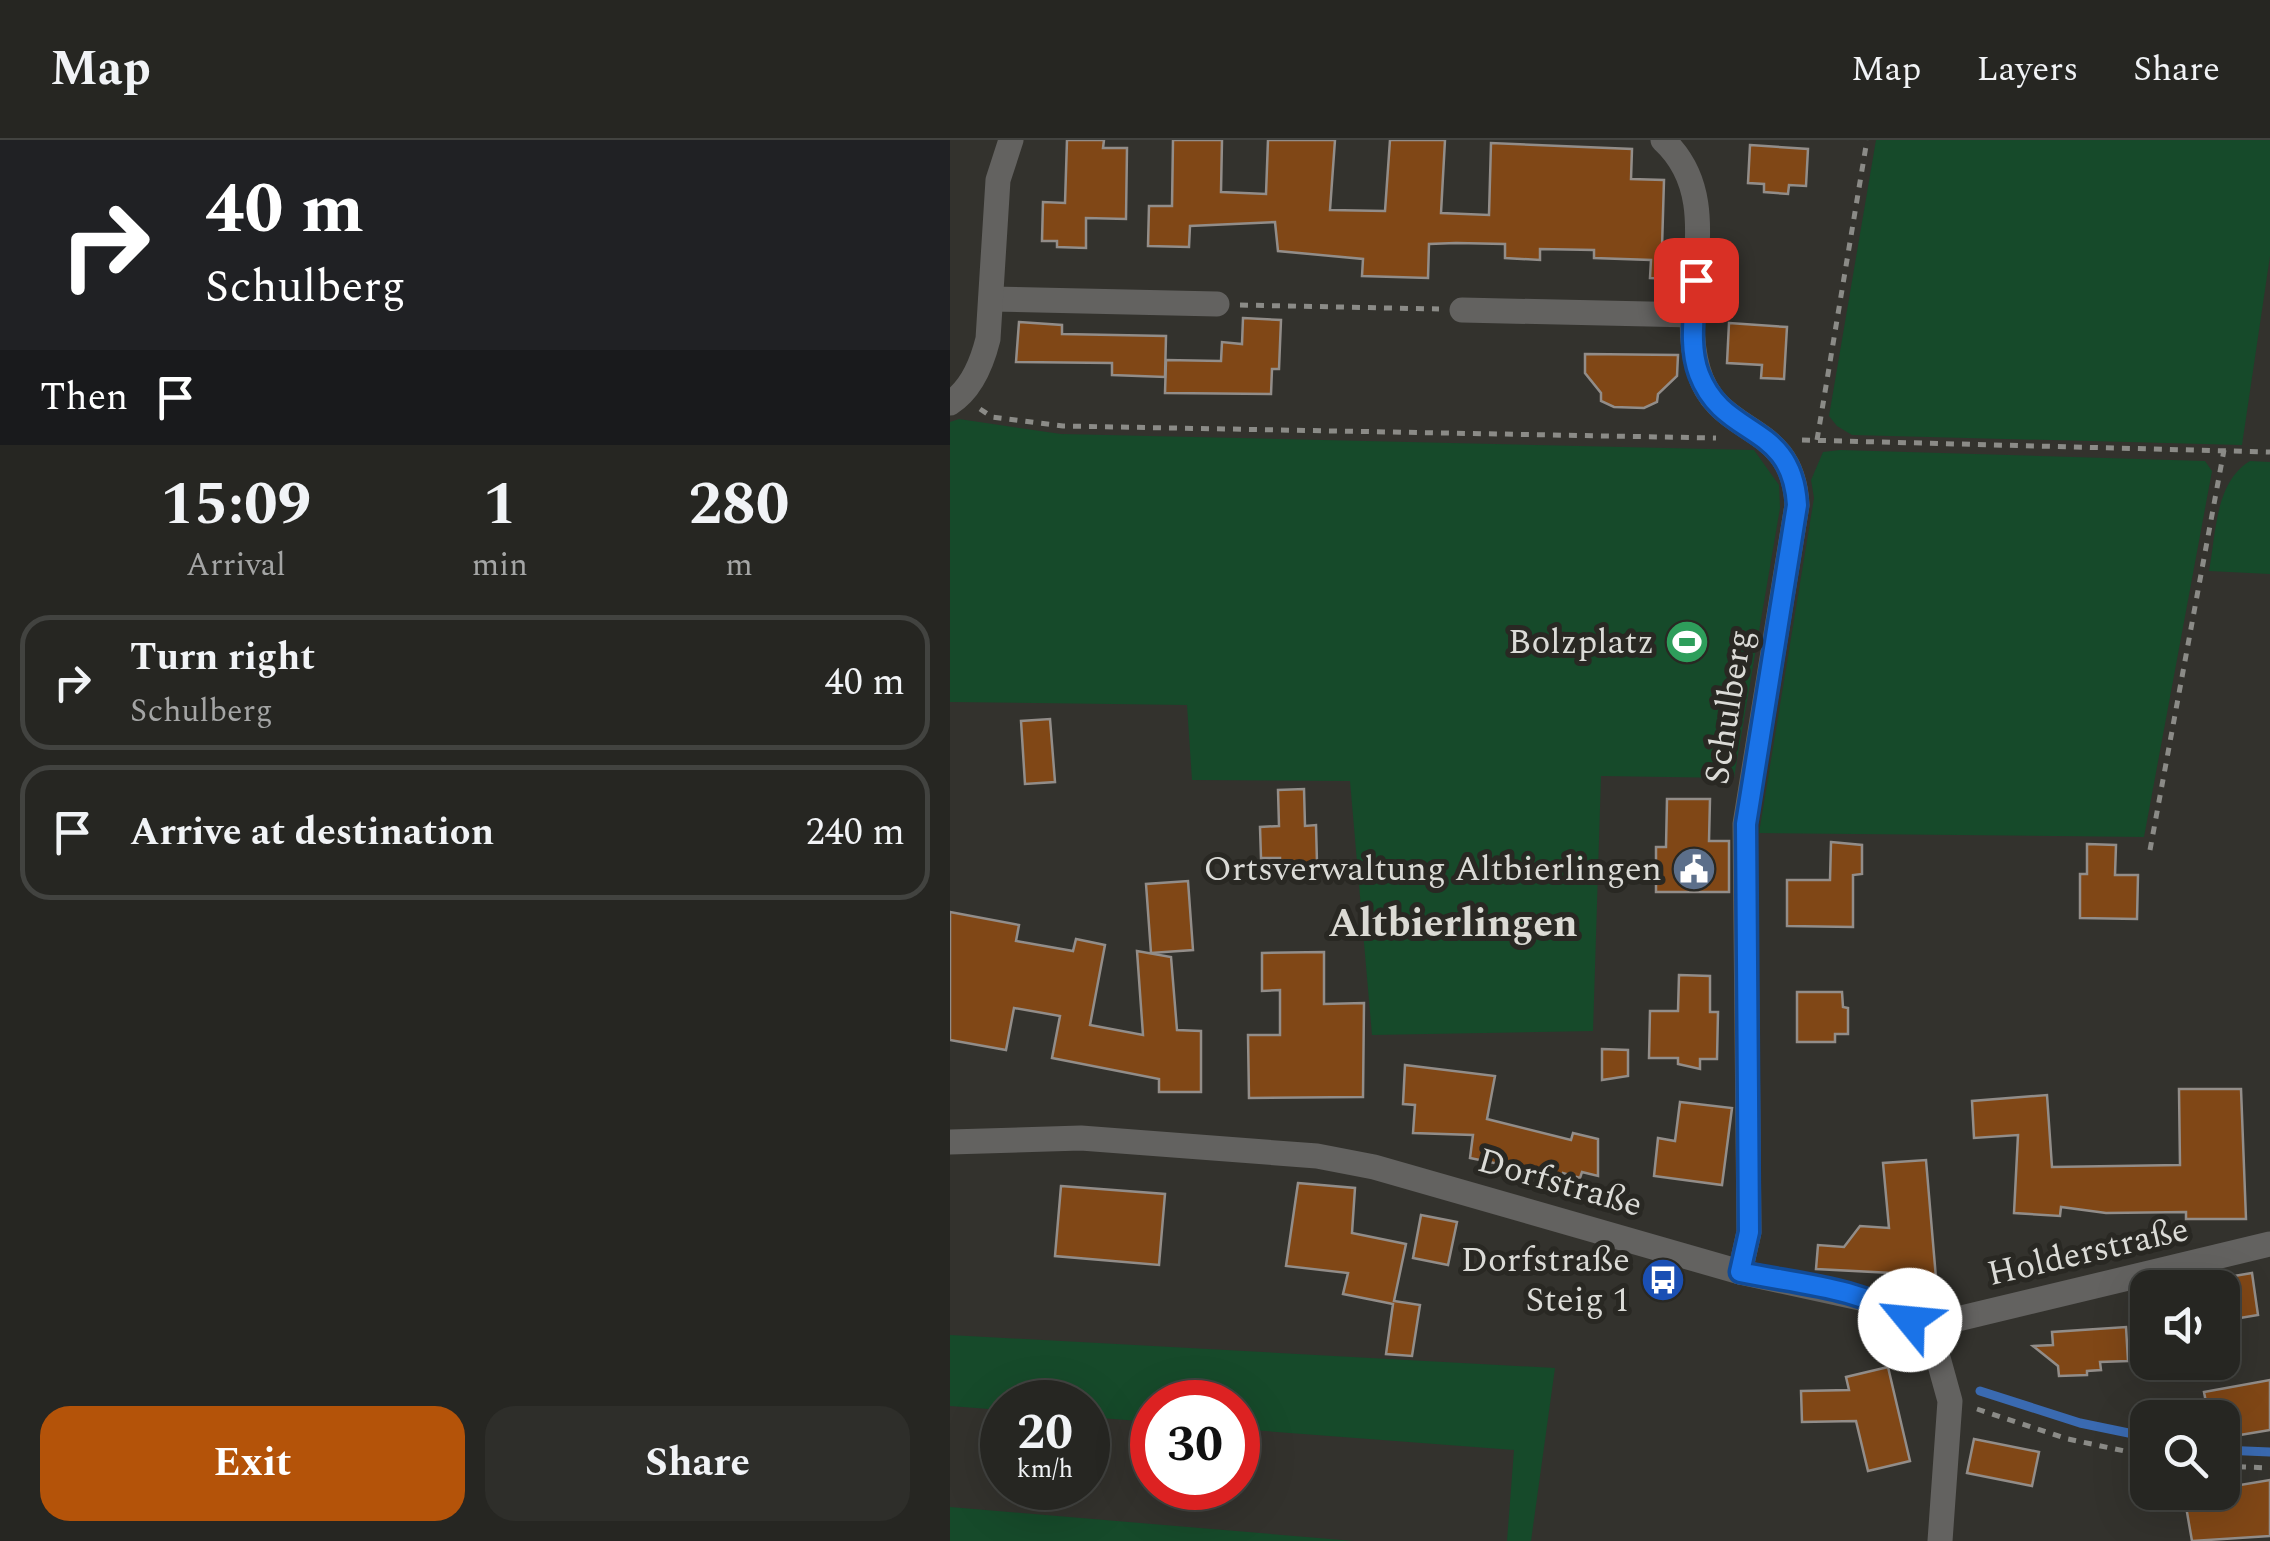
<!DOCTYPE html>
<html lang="en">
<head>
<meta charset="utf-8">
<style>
  :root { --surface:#262622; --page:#2e2e2a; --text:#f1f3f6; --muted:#a4a5a5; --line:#424340; --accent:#b45309 }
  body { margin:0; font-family:Spectral,serif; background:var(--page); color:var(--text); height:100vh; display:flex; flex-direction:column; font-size:38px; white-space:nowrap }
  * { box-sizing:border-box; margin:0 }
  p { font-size:32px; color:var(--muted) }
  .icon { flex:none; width:55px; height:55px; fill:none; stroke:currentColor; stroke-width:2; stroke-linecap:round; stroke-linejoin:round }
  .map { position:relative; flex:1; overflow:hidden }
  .panel { display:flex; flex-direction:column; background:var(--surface); width:950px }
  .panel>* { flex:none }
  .banner { background:#202124; color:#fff; overflow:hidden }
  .controls { position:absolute; left:1180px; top:1130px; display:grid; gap:20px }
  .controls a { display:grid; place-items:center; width:110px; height:110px; border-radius:20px; background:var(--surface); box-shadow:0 10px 40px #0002,0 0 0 2px var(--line); font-size:50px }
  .speed { position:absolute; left:30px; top:1240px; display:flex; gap:20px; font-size:50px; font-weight:700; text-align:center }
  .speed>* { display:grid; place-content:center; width:130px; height:130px; border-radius:50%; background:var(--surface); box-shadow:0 10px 40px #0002,0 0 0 2px var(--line); line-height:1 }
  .speed small { font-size:25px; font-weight:400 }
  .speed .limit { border:15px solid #d22; background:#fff; color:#111 }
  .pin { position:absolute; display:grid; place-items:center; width:85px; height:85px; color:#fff; margin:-42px; border-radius:20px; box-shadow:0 5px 15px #0006 }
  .me { position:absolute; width:110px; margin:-55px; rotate:298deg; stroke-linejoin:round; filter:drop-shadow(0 0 8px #0008) }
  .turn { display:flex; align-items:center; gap:35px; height:210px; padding:0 40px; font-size:45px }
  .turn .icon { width:130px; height:130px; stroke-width:2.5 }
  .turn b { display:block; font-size:70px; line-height:85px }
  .then { display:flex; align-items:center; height:95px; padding:0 40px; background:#0003; gap:20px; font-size:38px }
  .eta { display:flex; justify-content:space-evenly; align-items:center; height:170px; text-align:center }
  .eta b { font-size:60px; font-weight:700; line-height:70px }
  .cta { display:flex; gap:20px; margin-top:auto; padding:20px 40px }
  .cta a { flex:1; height:115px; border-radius:30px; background:var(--accent); color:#fff; font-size:40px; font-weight:700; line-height:115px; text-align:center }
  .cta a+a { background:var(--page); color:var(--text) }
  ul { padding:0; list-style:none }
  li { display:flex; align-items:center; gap:30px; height:135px; margin:0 20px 15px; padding:0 20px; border:5px solid var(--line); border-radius:30px }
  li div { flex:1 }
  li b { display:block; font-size:38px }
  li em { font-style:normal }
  header { display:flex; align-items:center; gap:60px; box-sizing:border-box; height:140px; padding:0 50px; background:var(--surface); border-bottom:2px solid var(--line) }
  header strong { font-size:48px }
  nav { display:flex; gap:55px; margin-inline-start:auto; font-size:35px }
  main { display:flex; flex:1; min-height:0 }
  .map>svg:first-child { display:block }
</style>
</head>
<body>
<header>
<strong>Map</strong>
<nav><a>Map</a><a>Layers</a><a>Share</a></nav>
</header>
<main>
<section class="panel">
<div class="banner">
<div class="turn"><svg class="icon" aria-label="right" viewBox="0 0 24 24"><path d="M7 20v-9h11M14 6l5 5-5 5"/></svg><div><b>40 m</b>Schulberg</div></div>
<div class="then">Then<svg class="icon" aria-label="arrive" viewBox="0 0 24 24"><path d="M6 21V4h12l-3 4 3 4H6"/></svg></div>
</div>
<div class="eta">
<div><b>15:09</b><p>Arrival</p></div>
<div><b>1</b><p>min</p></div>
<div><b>280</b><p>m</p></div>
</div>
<ul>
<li><svg class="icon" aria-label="right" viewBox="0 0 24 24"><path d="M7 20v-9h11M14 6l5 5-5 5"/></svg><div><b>Turn right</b><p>Schulberg</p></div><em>40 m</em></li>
<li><svg class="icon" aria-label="arrive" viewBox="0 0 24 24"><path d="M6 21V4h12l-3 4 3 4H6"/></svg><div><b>Arrive at destination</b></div><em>240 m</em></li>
</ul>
<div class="cta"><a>Exit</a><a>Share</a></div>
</section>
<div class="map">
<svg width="1320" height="1401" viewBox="0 0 1320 1401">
  <rect width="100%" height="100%" fill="#33322d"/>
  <!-- green -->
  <g fill="#164a2a">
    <path d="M 926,0 L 1320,0 L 1320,116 L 1292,305 L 902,295 L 887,286 L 879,276 Z"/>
    <path d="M 9,279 L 111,294 L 804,310 L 829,345 L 830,368 L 784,638 L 651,636 L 643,891 L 422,895 L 400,641 L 242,640 L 237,565 L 0,562 L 0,282 Z"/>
    <path d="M 890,310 L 1255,321 L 1262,331 L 1194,697 L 809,693 L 864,358 L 861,340 L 873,312 Z"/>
    <path d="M 1300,321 L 1320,322 L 1320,434 L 1259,431 C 1266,394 1265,342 1300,321 Z"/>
    <path d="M 0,1195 L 605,1228 L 581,1401 L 557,1401 L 564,1310 L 288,1289 L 288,1262 L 202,1262 L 202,1282 L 138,1277 L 138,1262 L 52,1262 L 52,1270 L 0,1266 Z"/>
    <path d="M 0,1367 L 404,1401 L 0,1401 Z"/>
  </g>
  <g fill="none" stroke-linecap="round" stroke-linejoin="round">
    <!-- stream -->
    <g stroke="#3a6ab1" stroke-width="9">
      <path d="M 1030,1251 L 1130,1283 L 1198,1297"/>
      <path d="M 1272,1310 L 1320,1312"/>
    </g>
  </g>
  <!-- building -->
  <g fill="#804716" stroke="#928d89" stroke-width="2.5">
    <path d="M 117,0 L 154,0 L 153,8 L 177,8 L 176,79 L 136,78 L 136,108 L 107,107 L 107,101 L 92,101 L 93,62 L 115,63 Z"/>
    <path d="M 223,0 L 272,0 L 271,52 L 316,54 L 318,0 L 385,0 L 380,70 L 435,71 L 440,0 L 495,0 L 491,73 L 539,75 L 541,3 L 682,9 L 681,39 L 714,40 L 712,108 L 727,109 L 727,139 L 700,138 L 701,120 L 644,118 L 644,110 L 590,109 L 590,120 L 555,118 L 555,104 L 506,103 L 479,104 L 478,138 L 412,136 L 413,119 L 328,111 L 325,82 L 240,86 L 239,107 L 198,106 L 199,66 L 222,66 Z"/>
    <path d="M 800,5 L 858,9 L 856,46 L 839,45 L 838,54 L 814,52 L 814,44 L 798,43 Z"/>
    <path d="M 293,178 L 331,180 L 329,229 L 322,229 L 321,254 L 215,253 L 216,220 L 271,221 L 272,202 L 292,204 Z"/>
    <path d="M 69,182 L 112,185 L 112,194 L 216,196 L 215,237 L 162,235 L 162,223 L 66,222 Z"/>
    <path d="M 779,183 L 837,187 L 834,239 L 811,238 L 812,225 L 777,223 Z"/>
    <path d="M 635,214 L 728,215 L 727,236 L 708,254 L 707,262 L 694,268 L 664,267 L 651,261 L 651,253 L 635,233 Z"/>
    <path d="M 100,579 L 105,642 L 75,644 L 71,581 Z"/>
    <path d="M 354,649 L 355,686 L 366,685 L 367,723 L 330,724 L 330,718 L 311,718 L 310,687 L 329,686 L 328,650 Z"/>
    <path d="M 717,659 L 760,659 L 759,701 L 779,701 L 779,752 L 706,752 L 706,707 L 716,707 Z"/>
    <path d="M 881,702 L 912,705 L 912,734 L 903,735 L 903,787 L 837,786 L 837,740 L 880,740 Z"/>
    <path d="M 1137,704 L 1166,705 L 1165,735 L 1188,735 L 1187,779 L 1130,778 L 1130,734 L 1137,734 Z"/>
    <path d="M 238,741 L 243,810 L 201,813 L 196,744 Z"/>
    <path d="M 0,772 L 69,785 L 66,801 L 123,811 L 126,799 L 155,805 L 140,885 L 193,895 L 187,811 L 221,817 L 227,890 L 251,891 L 251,952 L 209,952 L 209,939 L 102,918 L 110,876 L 64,868 L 56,910 L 0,900 Z"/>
    <path d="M 374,812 L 374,864 L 414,863 L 413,957 L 299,958 L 298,895 L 330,895 L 330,850 L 312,851 L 312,813 Z"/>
    <path d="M 729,835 L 760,836 L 760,872 L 768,872 L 767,919 L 750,919 L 750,929 L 728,924 L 728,918 L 699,918 L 700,871 L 728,871 Z"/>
    <path d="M 847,852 L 892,852 L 893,867 L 898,868 L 898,894 L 885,894 L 885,902 L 847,902 Z"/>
    <path d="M 652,909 L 678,910 L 678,936 L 652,940 Z"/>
    <path d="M 455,925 L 545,936 L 537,979 L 621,1000 L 623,993 L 648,999 L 648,1036 L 632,1032 L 630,1038 L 613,1033 L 612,1037 L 520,1018 L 523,995 L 463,993 L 465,965 L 453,964 Z"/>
    <path d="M 1229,949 L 1291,949 L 1296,1079 L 1236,1079 L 1236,1072 L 1156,1073 L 1111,1067 L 1110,1076 L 1064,1073 L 1068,995 L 1024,998 L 1022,961 L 1097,955 L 1102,1027 L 1230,1025 Z"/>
    <path d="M 730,962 L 782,968 L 772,1045 L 704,1036 L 708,998 L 725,1001 Z"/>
    <path d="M 976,1020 L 987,1150 L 944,1150 L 942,1133 L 866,1129 L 868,1105 L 894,1107 L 910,1086 L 939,1088 L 933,1023 Z"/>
    <path d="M 348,1043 L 405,1048 L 402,1093 L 456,1104 L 444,1161 L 470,1165 L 462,1216 L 436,1214 L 443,1164 L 393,1154 L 398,1133 L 336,1126 Z"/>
    <path d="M 111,1046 L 215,1054 L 209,1125 L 105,1116 Z"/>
    <path d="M 471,1075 L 507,1082 L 498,1125 L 463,1118 Z"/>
    <path d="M 1302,1133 L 1308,1175 L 1272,1181 L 1272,1138 Z"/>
    <path d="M 1176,1187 L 1178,1221 L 1150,1222 L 1151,1230 L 1137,1231 L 1137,1235 L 1109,1236 L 1108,1226 L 1083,1206 L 1103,1205 L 1102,1192 Z"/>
    <path d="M 938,1227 L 960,1321 L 918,1331 L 906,1281 L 852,1282 L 851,1251 L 899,1250 L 896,1237 Z"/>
    <path d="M 1320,1240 L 1320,1290 L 1272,1298 L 1272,1278 L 1259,1278 L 1254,1252 Z"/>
    <path d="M 1024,1299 L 1089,1312 L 1082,1346 L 1017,1333 Z"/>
    <path d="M 1320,1340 L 1320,1396 L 1242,1401 L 1234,1355 L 1272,1352 L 1272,1348 Z"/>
  </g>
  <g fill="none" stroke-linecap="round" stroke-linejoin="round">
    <!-- path -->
    <g stroke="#8b8b87" stroke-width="5" stroke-dasharray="8 8" stroke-linecap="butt">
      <path d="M 290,165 L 489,169"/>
      <path d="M 30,269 L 42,277 L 113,286 L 766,298"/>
      <path d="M 852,300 L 1320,312"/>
      <path d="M 867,300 L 917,0"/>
      <path d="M 1200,710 L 1274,310"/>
      <path d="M 1027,1269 L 1118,1299 L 1198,1316"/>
      <path d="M 1272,1326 L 1320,1328"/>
    </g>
    <!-- minor -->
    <g stroke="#636260" stroke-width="25">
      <path d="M 713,0 C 779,61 726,153 748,229 C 767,299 843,279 847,365 L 795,684 L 799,1092 L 790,1132"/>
      <path d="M 41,159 L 267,164"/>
      <path d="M 512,170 L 744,175"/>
      <path d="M 0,263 C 21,250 32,223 38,199 L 48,40 L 61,0"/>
      <path d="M 0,1002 L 131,998 L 367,1016 L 424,1027 L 790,1132 L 933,1163 L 976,1195 L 987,1214 L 1000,1261 L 990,1401"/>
      <path d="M 976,1195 L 995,1182 L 1320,1104"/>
    </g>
  </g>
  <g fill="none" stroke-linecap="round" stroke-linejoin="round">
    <!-- route casing -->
    <g stroke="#114b97" stroke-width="25">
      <path id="route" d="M 746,140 C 745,171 738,205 749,234 C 774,300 842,281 847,365 L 796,684 L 799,1092 L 790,1132 C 848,1144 909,1147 960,1180"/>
    </g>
    <!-- route -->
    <use href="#route" stroke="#1a73e8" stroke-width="18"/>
  </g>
  <!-- icons -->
  <defs>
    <g id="stadium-disc" transform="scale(2.25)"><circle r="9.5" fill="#2e9e5b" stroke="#292823"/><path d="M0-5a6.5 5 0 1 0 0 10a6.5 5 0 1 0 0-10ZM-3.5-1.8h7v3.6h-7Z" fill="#fff"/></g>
    <g id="civic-disc" transform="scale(2.25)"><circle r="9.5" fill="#5c6f8a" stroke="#292823"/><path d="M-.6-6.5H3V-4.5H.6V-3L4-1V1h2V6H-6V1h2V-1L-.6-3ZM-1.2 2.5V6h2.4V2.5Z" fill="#fff"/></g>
    <g id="bus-disc" transform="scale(2.25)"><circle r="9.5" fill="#1a4fb4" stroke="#292823"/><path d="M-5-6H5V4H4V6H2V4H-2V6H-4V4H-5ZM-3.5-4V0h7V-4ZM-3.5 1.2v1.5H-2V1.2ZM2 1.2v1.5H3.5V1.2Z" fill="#fff"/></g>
  </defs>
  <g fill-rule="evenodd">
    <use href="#stadium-disc" x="737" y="502"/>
    <use href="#civic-disc" x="744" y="729"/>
    <use href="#bus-disc" x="713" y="1140"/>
  </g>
  <g text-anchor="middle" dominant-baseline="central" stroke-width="10" stroke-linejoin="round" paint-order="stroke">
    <!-- poi labels -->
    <g font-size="35" fill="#dbdbd7" stroke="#292823" text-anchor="end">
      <text x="704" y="502">Bolzplatz</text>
      <text x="712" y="729">Ortsverwaltung Altbierlingen</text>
      <text x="680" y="1120">Dorfstraße<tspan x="680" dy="40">Steig 1</tspan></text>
    </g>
    <!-- street labels -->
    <g font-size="35" fill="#dbdbd7" stroke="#292823">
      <text transform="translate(779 567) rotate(-81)">Schulberg</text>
      <text transform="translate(610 1043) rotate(16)">Dorfstraße</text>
      <text transform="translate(1138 1112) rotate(-13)">Holderstraße</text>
    </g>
    <!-- quarter labels -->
    <g font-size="40" font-weight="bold" fill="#dbdad4" stroke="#292823">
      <text x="503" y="784">Altbierlingen</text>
    </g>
  </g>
</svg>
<div class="controls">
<a><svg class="icon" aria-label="sound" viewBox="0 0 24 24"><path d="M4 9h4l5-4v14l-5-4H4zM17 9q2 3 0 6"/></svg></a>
<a><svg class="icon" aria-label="search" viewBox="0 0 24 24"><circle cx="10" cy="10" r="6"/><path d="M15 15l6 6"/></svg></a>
</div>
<div class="speed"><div>20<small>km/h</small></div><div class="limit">30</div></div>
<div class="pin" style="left:746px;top:140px;background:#d93025"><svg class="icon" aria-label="arrive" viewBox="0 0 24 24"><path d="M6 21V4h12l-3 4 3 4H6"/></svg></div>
<svg class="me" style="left:960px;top:1180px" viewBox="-20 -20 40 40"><circle r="19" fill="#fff"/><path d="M0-13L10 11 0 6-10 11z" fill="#1a73e8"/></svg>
</div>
</main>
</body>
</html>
